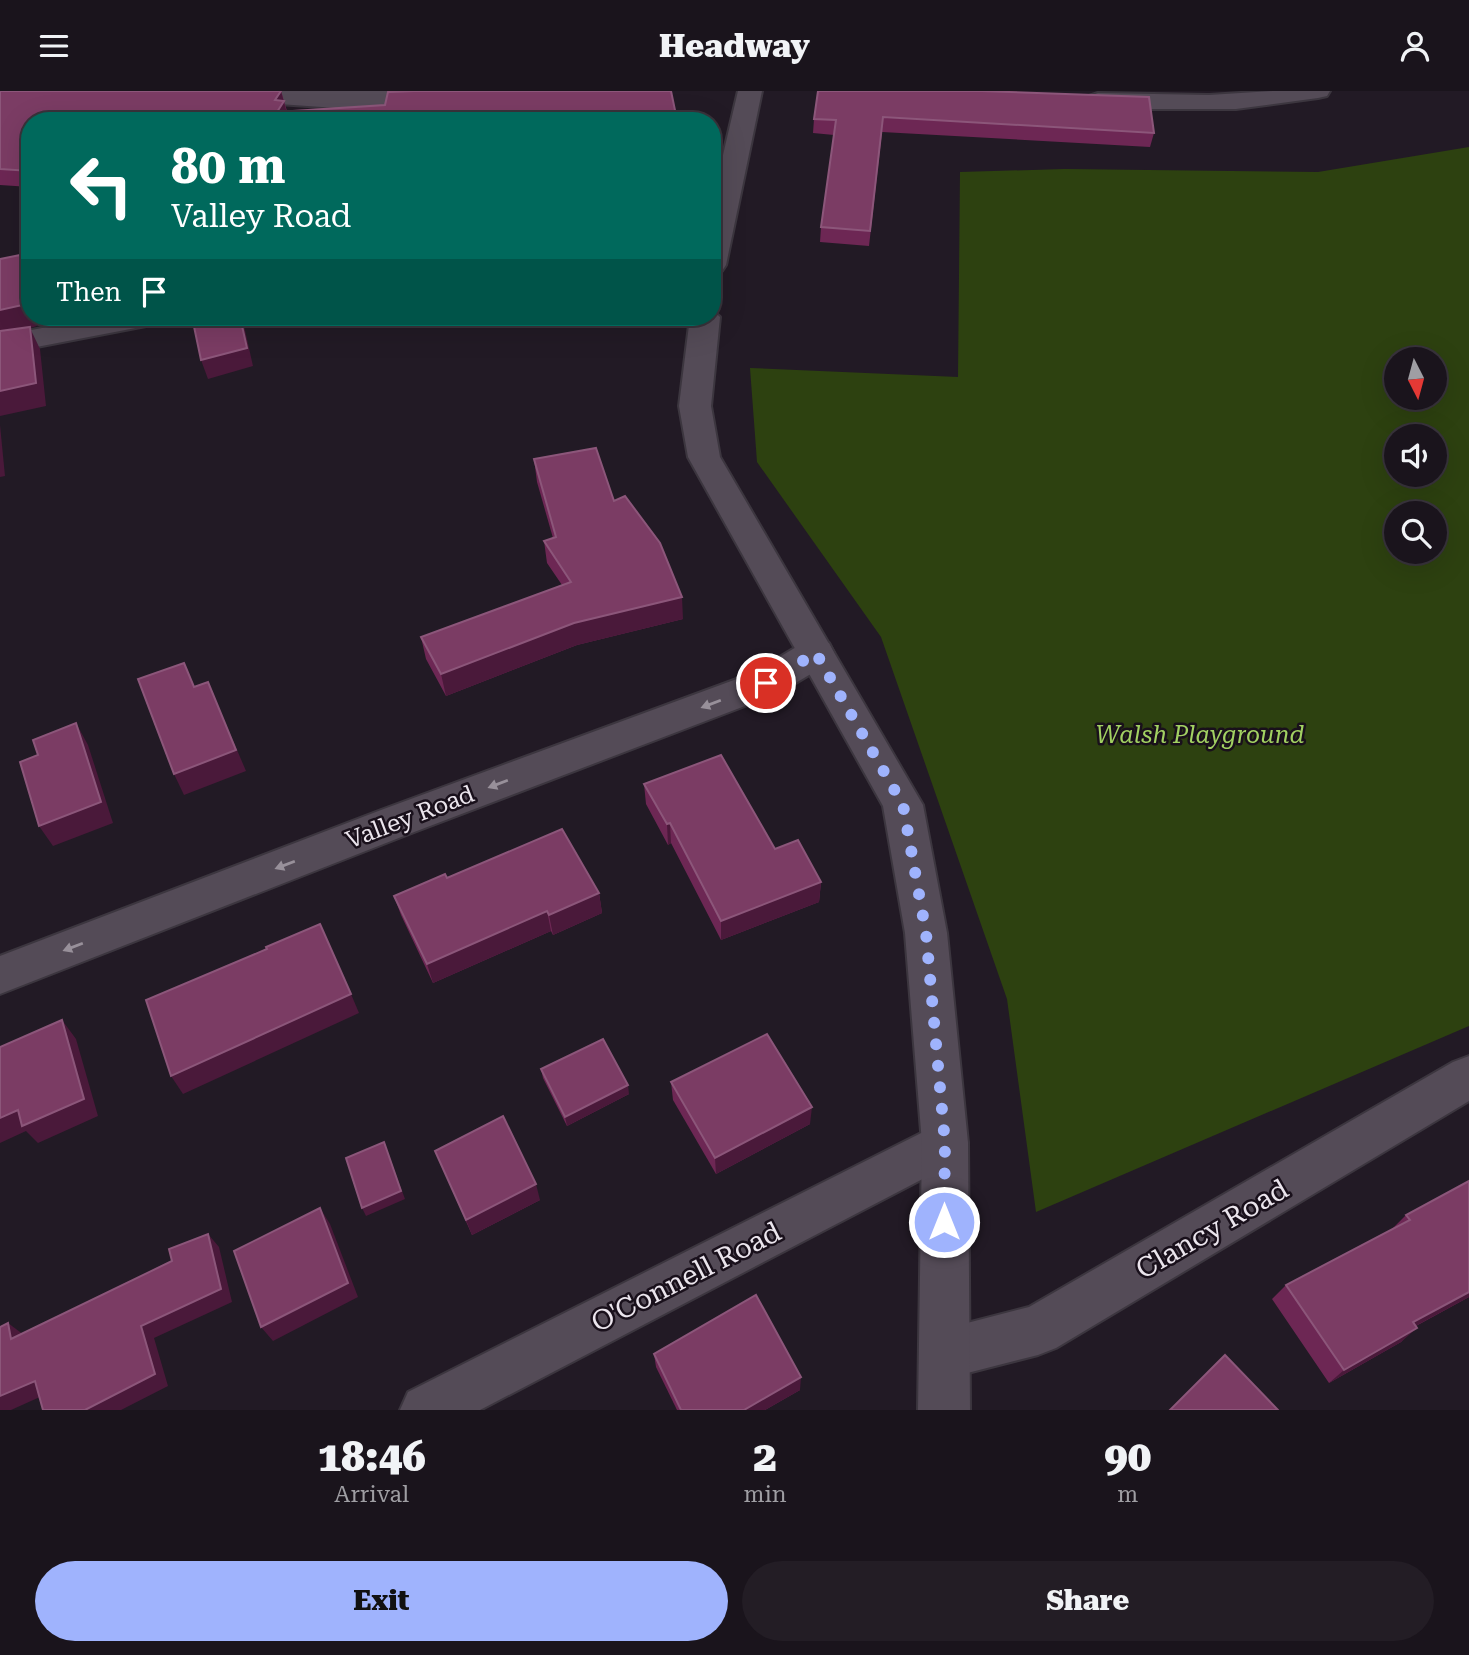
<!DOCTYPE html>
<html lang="en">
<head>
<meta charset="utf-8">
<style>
  :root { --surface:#1a141c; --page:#231d25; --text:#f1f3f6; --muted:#9f9ea3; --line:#38333b; --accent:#9fb3fd }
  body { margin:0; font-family:"Roboto Serif",serif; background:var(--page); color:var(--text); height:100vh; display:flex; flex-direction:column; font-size:26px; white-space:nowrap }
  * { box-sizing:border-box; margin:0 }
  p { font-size:23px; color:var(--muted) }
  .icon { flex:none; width:38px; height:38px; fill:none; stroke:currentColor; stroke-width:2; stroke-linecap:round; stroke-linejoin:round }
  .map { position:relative; height:1319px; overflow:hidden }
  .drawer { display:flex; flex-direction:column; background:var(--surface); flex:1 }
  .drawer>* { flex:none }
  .top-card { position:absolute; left:21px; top:21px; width:700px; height:214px; border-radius:28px; box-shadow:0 7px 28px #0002,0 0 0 2px var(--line); background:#00695c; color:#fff; overflow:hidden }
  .needle { width:46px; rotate:174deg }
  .controls { position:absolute; left:1384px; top:256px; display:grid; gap:14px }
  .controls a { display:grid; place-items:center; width:63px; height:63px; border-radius:50%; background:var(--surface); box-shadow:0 7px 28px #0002,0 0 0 2px var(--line); font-size:35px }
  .pin { position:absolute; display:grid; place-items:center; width:60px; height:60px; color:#fff; margin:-30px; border:4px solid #fff; border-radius:50%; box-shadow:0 2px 7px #0007 }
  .me { position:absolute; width:77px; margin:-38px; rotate:0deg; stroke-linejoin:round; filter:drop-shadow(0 0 5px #0008) }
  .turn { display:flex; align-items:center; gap:24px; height:147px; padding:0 35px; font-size:32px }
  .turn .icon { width:91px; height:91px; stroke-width:2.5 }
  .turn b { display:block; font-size:49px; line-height:60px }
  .then { display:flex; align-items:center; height:66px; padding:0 35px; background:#0003; gap:14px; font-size:26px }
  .eta { display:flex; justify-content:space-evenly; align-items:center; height:119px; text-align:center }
  .eta b { font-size:42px; font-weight:800; line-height:49px }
  .cta { display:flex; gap:14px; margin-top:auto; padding:14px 35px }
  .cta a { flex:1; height:80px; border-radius:42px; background:var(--accent); color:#111; font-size:28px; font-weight:800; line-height:80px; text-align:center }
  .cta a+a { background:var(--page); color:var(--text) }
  header { display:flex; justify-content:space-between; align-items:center; height:91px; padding:0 35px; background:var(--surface); font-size:32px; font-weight:800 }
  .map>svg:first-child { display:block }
</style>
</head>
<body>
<header><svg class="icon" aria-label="menu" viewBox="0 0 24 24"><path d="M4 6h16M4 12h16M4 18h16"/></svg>Headway<svg class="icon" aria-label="person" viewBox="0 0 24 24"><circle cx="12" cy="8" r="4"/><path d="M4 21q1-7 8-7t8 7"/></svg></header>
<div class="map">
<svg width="1469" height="1319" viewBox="0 0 1469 1319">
  <rect width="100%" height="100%" fill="#221a25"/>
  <!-- green -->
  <path fill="#2d4110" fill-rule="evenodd" d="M 1469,56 L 1469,935 L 1036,1121 L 1007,908 L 881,546 L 757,371 L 750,277 L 958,286 L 960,81 L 1065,78 L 1318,81 ZM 1396,268 L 1435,268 L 1435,306 L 1396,306 ZM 1396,345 L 1435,345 L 1435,383 L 1396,383 ZM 1396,422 L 1435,422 L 1435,460 L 1396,460 Z"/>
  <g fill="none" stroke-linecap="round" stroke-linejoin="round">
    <!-- minor casing -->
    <g stroke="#3c363f" stroke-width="4">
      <g id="minor">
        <path d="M 180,0 L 440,0 L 447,2 L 451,7 L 447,12 L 438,15 L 336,17 L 192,7 L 183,5 Z"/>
        <path d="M 1272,0 L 1330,0 L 1327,5 L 1318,7 L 1236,18 L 1098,18 L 1089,15 L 1085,10 L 1089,5 L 1098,2 L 1209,4 Z"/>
        <path d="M 100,226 L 161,226 L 156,232 L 146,235 L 0,263 L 0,245 Z"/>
        <path d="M 816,548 L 829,552 L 834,562 L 829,572 L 779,602 L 409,743 L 0,903 L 0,865 L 381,719 L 753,582 L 803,552 Z"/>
        <path d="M 1469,965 L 1469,1010 L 1056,1257 L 1038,1264 L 944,1288 L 926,1281 L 919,1263 L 926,1245 L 944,1238 L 1029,1216 L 1453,971 Z"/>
        <path d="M 945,1030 L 961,1036 L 968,1052 L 961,1068 L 480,1319 L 400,1319 L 408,1301 Z"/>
      </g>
    </g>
    <!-- secondary casing -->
    <g stroke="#3c363f" stroke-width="4">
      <g id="secondary">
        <path d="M 738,0 L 762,0 L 726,174 L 722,180 L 712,182 L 712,111 Z"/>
        <path d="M 712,219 L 720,226 L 711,315 L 720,366 L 923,714 L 947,842 L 968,1052 L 970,1319 L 918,1319 L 922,1052 L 905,842 L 883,715 L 688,366 L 679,315 L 690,226 L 712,226 Z"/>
      </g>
    </g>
    <!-- minor -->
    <use href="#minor" fill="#544b57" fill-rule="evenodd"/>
    <!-- secondary -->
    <use href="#secondary" fill="#544b57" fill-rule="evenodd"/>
  </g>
  <!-- wall -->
  <g fill="#6d2754">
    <path d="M 0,0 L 281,0 L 287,20 L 676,24 L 30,30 L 30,96 L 0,94 Z"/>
    <path d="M 818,0 L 1154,42 L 1150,56 L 882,41 L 869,155 L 820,151 L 821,136 L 834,44 L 813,42 L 814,28 Z"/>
    <path d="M 534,368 L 614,410 L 683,528 L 577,554 L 446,605 L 426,568 L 421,546 L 562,494 L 547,472 L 544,450 L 553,447 L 537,391 Z"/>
    <path d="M 644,693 L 775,758 L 821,791 L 819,811 L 721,849 L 671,752 L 668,754 L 646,713 Z"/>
    <path d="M 447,787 L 599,802 L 602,822 L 553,844 L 551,840 L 433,892 L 401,824 L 394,805 Z"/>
    <path d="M 541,978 L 629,1003 L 567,1035 L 543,987 Z"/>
    <path d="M 671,991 L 810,1033 L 716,1083 L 673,1009 Z"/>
    <path d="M 435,1060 L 540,1109 L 472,1144 Z"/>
    <path d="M 1469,1090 L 1469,1206 L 1416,1235 L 1401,1251 L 1329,1292 L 1272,1208 L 1286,1194 L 1391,1139 L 1406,1124 Z"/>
    <path d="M 654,1263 L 800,1299 L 765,1319 L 677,1319 L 656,1276 Z"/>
  </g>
  <!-- shaded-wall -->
  <g fill="#4a193a">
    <path d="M 281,0 L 288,26 L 279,30 L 275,9 Z"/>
    <path d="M 30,177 L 30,226 L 36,226 L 37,235 L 30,237 L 40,258 L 46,315 L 0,325 L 0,219 L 24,186 Z"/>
    <path d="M 240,226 L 242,226 L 253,275 L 208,288 L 201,269 Z"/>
    <path d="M 0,334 L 5,385 L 0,386 Z"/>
    <path d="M 682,506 L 683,528 L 577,554 L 446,605 L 441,583 L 574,532 Z"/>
    <path d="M 208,591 L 246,680 L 184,704 L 174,683 Z"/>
    <path d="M 76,632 L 88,654 L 113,732 L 53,755 L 39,735 Z"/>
    <path d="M 670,732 L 671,752 L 668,754 L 667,733 Z"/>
    <path d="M 821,791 L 819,811 L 721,849 L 721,830 Z"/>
    <path d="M 599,802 L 602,822 L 553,844 L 549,824 Z"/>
    <path d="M 547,820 L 551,840 L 433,892 L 427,873 Z"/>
    <path d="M 351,903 L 359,922 L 183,1003 L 171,985 Z"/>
    <path d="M 62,929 L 76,948 L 98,1025 L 38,1052 L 26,1040 L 0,1052 L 0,1027 L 18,1019 Z"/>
    <path d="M 628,994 L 629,1003 L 567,1035 L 565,1026 Z"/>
    <path d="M 812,1016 L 810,1033 L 716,1083 L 715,1067 Z"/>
    <path d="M 384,1051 L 405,1108 L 366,1125 L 362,1117 Z"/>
    <path d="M 536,1093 L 540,1109 L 472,1144 L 466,1129 Z"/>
    <path d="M 320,1117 L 330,1133 L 358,1206 L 273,1250 L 261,1236 Z"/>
    <path d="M 208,1143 L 219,1156 L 232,1211 L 154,1247 L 168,1295 L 121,1319 L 85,1319 L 141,1235 Z"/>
    <path d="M 1469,1201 L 1469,1206 L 1397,1245 L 1413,1231 Z"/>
    <path d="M 8,1232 L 24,1244 L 11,1248 Z"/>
    <path d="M 1417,1237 L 1401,1251 L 1329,1292 L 1344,1279 Z"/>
    <path d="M 801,1286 L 800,1299 L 765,1319 L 744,1319 Z"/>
    <path d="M 35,1290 L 51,1301 L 11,1319 L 0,1319 L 0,1305 Z"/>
  </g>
  <!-- building -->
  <g fill="#7b3c64" stroke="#8c567a" stroke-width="2">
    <path d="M 0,0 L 281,0 L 275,9 L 284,10 L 277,21 L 385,14 L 388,1 L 414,0 L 671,0 L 676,24 L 674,30 L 30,30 L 30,80 L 0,78 Z"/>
    <path d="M 818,0 L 981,0 L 1149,6 L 1154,42 L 883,26 L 870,140 L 821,136 L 836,29 L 814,28 Z"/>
    <path d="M 30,162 L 30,177 L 24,186 L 27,213 L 0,219 L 0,168 Z"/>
    <path d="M 192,226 L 240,226 L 247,257 L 201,269 Z"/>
    <path d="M 30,236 L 36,292 L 0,300 L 0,240 Z"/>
    <path d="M 596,357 L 614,410 L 625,405 L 660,452 L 682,506 L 574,532 L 441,583 L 421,546 L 571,491 L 544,450 L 556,446 L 534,368 Z"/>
    <path d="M 184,572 L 194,596 L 208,591 L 236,659 L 174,683 L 138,588 Z"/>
    <path d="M 76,632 L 101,711 L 39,735 L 20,671 L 38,664 L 33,649 Z"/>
    <path d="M 721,664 L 775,758 L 798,749 L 821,791 L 721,830 L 670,732 L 667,733 L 644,693 Z"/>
    <path d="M 562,738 L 599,802 L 549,824 L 547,820 L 427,873 L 394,805 L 445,783 L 447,787 Z"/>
    <path d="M 320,833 L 351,903 L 171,985 L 146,909 L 267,858 L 266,856 Z"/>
    <path d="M 62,929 L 84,1008 L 22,1035 L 18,1019 L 0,1027 L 0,956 Z"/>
    <path d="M 767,943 L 812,1016 L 715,1067 L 671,991 Z"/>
    <path d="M 603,948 L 628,994 L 565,1026 L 541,978 Z"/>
    <path d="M 503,1025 L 536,1093 L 466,1129 L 435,1060 Z"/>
    <path d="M 384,1051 L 401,1100 L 362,1117 L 346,1067 Z"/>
    <path d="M 1469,1090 L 1469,1201 L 1413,1231 L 1417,1237 L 1344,1279 L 1286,1194 L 1410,1129 L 1406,1124 Z"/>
    <path d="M 320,1117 L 348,1192 L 261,1236 L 234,1160 Z"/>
    <path d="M 208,1143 L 221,1198 L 141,1235 L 155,1283 L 85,1319 L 43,1319 L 35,1290 L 0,1305 L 0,1236 L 8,1232 L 11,1248 L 172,1170 L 169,1158 Z"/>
    <path d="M 756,1204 L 801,1286 L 744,1319 L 681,1319 L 654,1263 Z"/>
    <path d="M 1225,1264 L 1278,1319 L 1170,1319 Z"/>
  </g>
  <!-- one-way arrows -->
  <defs><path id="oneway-solid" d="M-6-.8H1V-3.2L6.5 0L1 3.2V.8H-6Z" transform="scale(1.75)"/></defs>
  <g fill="#98909a">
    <use href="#oneway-solid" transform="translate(711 613) rotate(159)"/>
    <use href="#oneway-solid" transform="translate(498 693) rotate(159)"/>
    <use href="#oneway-solid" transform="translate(285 774) rotate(159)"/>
    <use href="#oneway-solid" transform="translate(73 856) rotate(159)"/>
  </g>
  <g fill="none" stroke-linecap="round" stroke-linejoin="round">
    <!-- route -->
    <path stroke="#9fb3fd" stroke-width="12" stroke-dasharray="0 21.6" d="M 766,592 L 816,562 L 903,714 L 926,842 L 945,1052 L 944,1131"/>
  </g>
  <g text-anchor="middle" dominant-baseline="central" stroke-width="5" stroke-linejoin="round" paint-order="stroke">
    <!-- park labels -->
    <g font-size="24" font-style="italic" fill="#a2d162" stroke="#19101b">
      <text x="1200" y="644">Walsh Playground</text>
    </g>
    <!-- street labels -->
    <g font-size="24" fill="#ebe5ed" stroke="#19101b">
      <text transform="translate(410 726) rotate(-21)">Valley Road</text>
    </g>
    <!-- near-street labels -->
    <g font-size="28" fill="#ebe5ed" stroke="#19101b">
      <text transform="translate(1212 1138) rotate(-30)">Clancy Road</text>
      <text transform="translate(686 1186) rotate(-27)">O'Connell Road</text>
    </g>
  </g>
</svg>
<div class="controls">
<a><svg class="needle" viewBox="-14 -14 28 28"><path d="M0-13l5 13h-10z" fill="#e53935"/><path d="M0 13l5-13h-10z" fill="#9f9ea3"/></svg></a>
<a><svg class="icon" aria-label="sound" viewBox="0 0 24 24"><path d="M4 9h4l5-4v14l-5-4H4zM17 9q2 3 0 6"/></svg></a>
<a><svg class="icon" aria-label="search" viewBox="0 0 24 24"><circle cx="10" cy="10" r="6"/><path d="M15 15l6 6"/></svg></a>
</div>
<div class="pin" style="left:766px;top:592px;background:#d93025"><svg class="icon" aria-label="arrive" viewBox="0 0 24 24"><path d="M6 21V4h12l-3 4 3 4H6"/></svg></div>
<svg class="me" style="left:944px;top:1131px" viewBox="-20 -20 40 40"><circle r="17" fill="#9fb3fd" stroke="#fff" stroke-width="3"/><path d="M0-11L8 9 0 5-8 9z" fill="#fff"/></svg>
<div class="top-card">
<div class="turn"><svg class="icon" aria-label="left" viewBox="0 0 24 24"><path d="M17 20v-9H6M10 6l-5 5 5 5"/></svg><div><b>80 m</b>Valley Road</div></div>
<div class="then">Then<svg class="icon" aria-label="arrive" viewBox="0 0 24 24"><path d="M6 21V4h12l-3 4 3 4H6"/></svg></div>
</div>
</div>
<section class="drawer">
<div class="eta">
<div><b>18:46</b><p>Arrival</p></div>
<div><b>2</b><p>min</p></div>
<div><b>90</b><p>m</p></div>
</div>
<div class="cta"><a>Exit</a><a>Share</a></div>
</section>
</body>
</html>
